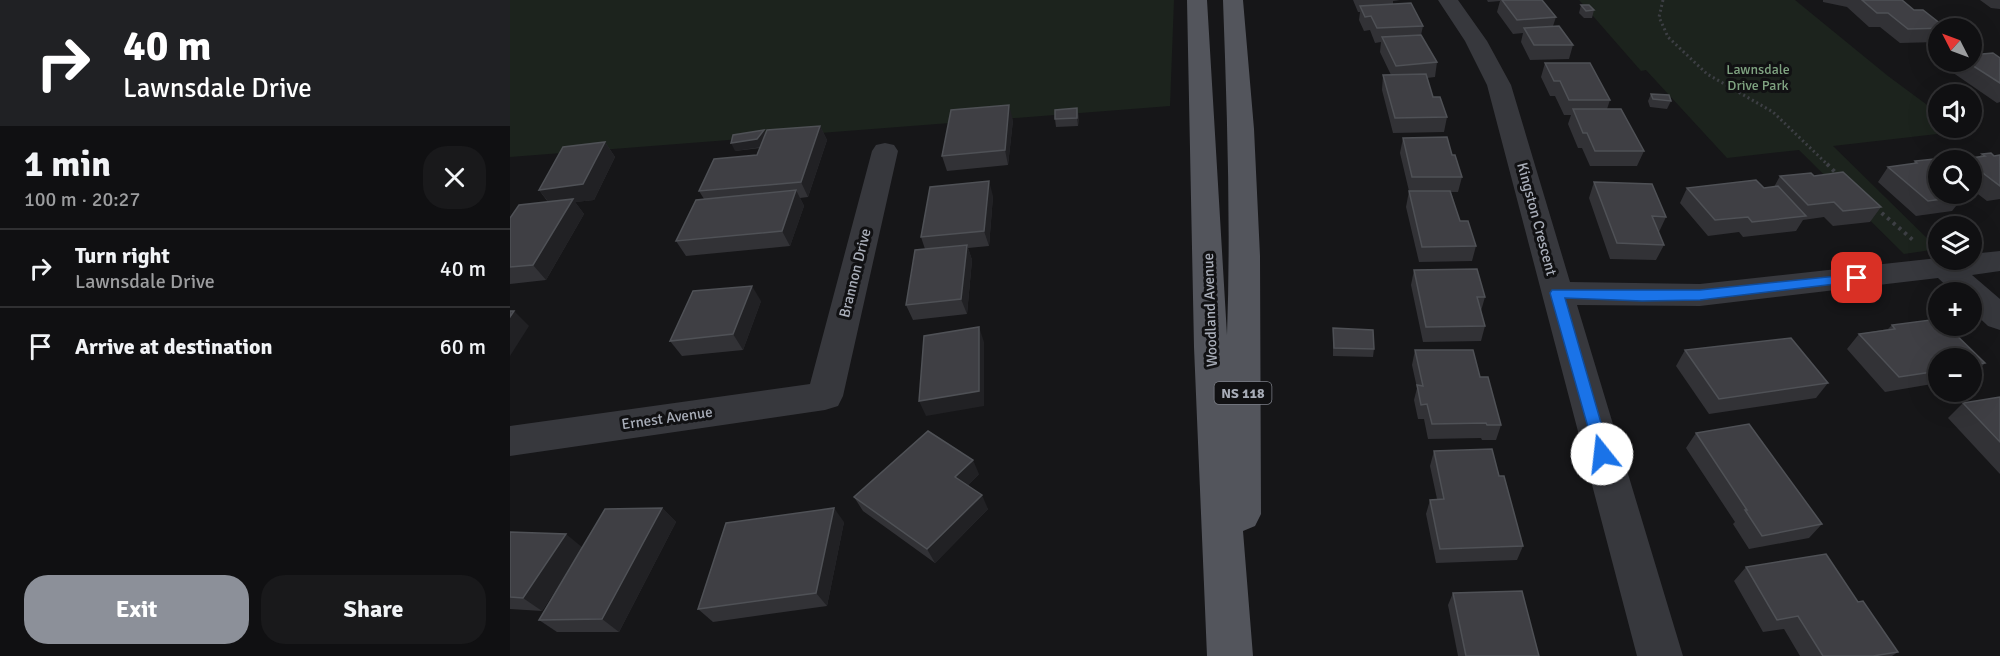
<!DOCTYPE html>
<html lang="en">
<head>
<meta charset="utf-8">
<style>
  :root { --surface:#101012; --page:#19191b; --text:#f1f3f6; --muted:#9c9d9f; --line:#303032; --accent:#8c9099 }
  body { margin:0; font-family:Signika,sans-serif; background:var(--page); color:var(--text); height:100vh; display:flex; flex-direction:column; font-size:22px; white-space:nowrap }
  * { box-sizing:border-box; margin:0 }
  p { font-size:20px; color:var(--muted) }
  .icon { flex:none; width:33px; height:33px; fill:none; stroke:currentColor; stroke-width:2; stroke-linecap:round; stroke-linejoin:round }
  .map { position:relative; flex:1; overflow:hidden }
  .details { display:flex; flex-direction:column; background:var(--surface); width:510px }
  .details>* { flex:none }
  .hud { background:#202124; color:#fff; overflow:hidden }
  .needle { width:39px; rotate:312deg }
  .tools { position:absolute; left:1418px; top:18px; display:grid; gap:12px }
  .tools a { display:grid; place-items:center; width:54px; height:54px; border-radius:50%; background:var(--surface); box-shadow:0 6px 24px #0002,0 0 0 2px var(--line); font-size:30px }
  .pin { position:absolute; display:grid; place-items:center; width:51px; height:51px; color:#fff; margin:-26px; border-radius:12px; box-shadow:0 3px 9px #0006 }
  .me { position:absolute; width:66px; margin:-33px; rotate:344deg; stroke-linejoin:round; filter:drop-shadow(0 0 4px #0008) }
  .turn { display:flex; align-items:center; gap:21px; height:126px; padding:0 24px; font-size:27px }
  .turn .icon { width:78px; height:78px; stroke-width:2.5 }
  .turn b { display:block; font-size:42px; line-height:51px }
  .round { display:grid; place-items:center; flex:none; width:63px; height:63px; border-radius:24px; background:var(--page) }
  .head { display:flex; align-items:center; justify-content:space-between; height:102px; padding:0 24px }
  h1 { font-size:36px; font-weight:700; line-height:45px }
  .action { display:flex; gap:12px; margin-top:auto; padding:12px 24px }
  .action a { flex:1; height:69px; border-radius:24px; background:var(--accent); color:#fff; font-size:24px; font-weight:700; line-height:69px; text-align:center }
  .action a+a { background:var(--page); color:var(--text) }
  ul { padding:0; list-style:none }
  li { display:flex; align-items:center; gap:18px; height:78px; padding:0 24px; border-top:2px solid var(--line) }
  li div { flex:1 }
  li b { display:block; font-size:22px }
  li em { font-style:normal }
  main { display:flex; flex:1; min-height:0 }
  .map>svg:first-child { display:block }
</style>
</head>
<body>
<main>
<section class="details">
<div class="hud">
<div class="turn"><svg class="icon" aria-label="right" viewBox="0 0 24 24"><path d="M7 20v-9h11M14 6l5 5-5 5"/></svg><div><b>40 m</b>Lawnsdale Drive</div></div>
</div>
<div class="head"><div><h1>1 min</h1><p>100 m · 20:27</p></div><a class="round"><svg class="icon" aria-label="close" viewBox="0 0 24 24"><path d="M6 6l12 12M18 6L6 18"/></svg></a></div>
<ul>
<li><svg class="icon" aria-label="right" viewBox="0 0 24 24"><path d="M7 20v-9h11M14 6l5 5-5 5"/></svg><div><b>Turn right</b><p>Lawnsdale Drive</p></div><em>40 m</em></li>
<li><svg class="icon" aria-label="arrive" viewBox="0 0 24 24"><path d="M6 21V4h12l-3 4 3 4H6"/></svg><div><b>Arrive at destination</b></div><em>60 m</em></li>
</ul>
<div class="action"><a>Exit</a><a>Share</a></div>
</section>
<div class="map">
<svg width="1490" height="656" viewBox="0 0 1490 656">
  <rect width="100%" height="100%" fill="#161618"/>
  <!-- green -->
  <g fill="#1c231d">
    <path d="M 0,0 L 664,0 L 660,106 L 0,157 Z"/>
    <path d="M 1069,0 L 1285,0 L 1378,76 L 1428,113 L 1428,128 L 1448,128 L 1453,131 L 1323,146 L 1428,249 L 1394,254 L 1289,150 L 1217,158 L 1136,70 L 1131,71 Z"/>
  </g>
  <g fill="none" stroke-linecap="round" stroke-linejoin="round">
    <!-- path-far1 -->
    <path stroke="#3d3f44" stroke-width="3" stroke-dasharray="2 3" stroke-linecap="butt" d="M 1153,0 L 1149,17 L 1158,37 L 1197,74 L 1263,112 L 1319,166"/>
    <!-- path -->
    <g stroke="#3d3f44" stroke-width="4" stroke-dasharray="3 4.5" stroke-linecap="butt">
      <path d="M 1317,164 L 1328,175"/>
      <path d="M 1366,208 L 1403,240"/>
    </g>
    <!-- minor -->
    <g fill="#37383d" fill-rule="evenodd">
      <path d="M 928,0 L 948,0 L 977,41 L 1001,85 L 1060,282 L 1190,284 L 1428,258 L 1428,260 L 1461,260 L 1461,254 L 1490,251 L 1490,271 L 1462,275 L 1490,299 L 1490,330 L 1478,326 L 1461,310 L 1461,292 L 1443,292 L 1428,278 L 1190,306 L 1067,305 L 1173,656 L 1127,656 L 977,85 L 955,41 Z"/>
      <path d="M 375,143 L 384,145 L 388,151 L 333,396 L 328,406 L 315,410 L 0,456 L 0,426 L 300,384 L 362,151 L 366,145 Z"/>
    </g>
    <!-- primary -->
    <path fill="#53555c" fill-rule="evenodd" d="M 677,0 L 697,0 L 717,335 C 721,223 717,112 713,0 L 733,0 L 744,129 L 750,256 L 751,514 L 745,526 L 733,531 L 743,656 L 697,656 L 684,347 Z"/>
  </g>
  <!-- wall -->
  <g fill="#323236">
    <path d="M 843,0 L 890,0 L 883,1 L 883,4 L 913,26 L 911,35 L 927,62 L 925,77 L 917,78 L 923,97 L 937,117 L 934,132 L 883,133 L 872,90 L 873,75 L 881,75 L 870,52 L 871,42 L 865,43 L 860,30 L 854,31 L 849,20 L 850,12 L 848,12 Z"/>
    <path d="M 977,0 L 1032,0 L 1046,17 L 1043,26 L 1063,45 L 1059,59 L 1020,60 L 1011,42 L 1013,33 L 1003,34 L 987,12 L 990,1 L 978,2 Z"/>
    <path d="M 1313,0 L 1392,0 L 1404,10 L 1436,28 L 1428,28 L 1428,40 L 1427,42 L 1390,43 L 1370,27 L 1359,27 L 1337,7 L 1313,2 Z"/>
    <path d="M 1470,0 L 1490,0 L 1490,9 L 1481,8 Z"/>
    <path d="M 1071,5 L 1084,10 L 1082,18 L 1074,18 L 1069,13 Z"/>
    <path d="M 1490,58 L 1490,102 L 1487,103 L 1439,70 L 1445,62 L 1461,62 Z"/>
    <path d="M 1035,63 L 1100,100 L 1097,109 L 1134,151 L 1127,166 L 1080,166 L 1072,148 L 1068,148 L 1058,124 L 1061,115 L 1054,115 L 1045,96 L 1040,96 L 1031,77 Z"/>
    <path d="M 1141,94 L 1161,101 L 1157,109 L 1140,107 L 1138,101 Z"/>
    <path d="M 569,116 L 568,126 L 546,127 L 545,119 Z"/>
    <path d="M 503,120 L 498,165 L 437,171 L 432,156 Z"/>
    <path d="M 310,126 L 317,140 L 298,197 L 290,198 L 294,206 L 280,246 L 176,256 L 166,241 L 194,199 L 189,191 L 247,155 L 250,148 L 225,151 L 254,130 L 255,134 Z"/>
    <path d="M 893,138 L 942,155 L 952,177 L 948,192 L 941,192 L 950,221 L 966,246 L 962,261 L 909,262 L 896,207 L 899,191 L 890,153 Z"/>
    <path d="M 95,142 L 105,157 L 84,200 L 65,202 L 74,214 L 36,280 L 0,284 L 0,218 L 38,202 L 29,190 Z"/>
    <path d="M 1472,154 L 1484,156 L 1490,155 L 1490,199 L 1477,201 L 1464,191 L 1456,200 L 1450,201 L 1442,211 L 1406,216 L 1368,182 L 1378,167 L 1403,164 L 1405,161 L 1434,158 L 1428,194 L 1461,194 L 1461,160 L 1453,160 L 1454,159 L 1469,157 Z"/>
    <path d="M 1270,176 L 1304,176 L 1371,207 L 1360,222 L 1323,226 L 1314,217 L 1293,220 L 1286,231 L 1233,237 L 1229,232 L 1198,236 L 1170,203 L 1177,188 L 1254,188 L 1264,187 Z"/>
    <path d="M 1084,182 L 1156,217 L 1149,232 L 1148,232 L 1154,245 L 1146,260 L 1100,259 L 1079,198 Z"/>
    <path d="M 483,196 L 479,246 L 458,248 L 462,260 L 457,314 L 403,320 L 396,305 L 415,249 L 411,237 Z"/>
    <path d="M 904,270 L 975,297 L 971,311 L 975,326 L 971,341 L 913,342 L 901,285 Z"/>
    <path d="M 251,301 L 233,350 L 172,356 L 160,341 Z"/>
    <path d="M 1382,325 L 1475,363 L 1461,378 L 1461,358 L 1428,358 L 1428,383 L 1375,392 L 1337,349 L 1349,334 L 1378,329 Z"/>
    <path d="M 823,328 L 864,349 L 863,357 L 823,356 Z"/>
    <path d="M 905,350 L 970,377 L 991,425 L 986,440 L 972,440 L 971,438 L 918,439 L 914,419 L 908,419 L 904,400 L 907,388 L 902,365 Z"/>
    <path d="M 1175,350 L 1318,383 L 1306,398 L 1199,414 L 1166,366 Z"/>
    <path d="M 1490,397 L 1490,474 L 1438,418 L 1453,403 Z"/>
    <path d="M 1186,433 L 1312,524 L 1299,538 L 1239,549 L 1223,524 L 1225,522 L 1176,448 Z"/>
    <path d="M 924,451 L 989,476 L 1013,546 L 1007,560 L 926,563 L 916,514 L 920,500 L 927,499 L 920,466 Z"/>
    <path d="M 469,474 L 458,485 L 478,509 L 425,563 L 353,511 L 344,497 Z"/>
    <path d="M 152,508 L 166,522 L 109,632 L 47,632 L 29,620 L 57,572 L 32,611 L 0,609 L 0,532 L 72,547 Z"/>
    <path d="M 334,522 L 317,606 L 203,622 L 188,609 Z"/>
    <path d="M 1236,567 L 1348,602 L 1388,652 L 1382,656 L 1290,656 L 1274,629 L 1253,632 L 1224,581 Z"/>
    <path d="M 943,593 L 1029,656 L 948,656 L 938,605 Z"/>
  </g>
  <!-- shaded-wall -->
  <g fill="#212124">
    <path d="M 499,105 L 503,120 L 498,165 L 495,150 Z"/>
    <path d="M 567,108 L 569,116 L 568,126 L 567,118 Z"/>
    <path d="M 310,126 L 317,140 L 298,197 L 291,182 Z"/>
    <path d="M 254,130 L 258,138 L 251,147 L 225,151 L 221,143 Z"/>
    <path d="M 95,142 L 105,157 L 84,200 L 65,202 L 74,214 L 36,280 L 23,265 L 41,205 L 29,190 Z"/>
    <path d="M 479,181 L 483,196 L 479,246 L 474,231 Z"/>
    <path d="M 286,190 L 294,206 L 280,246 L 272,231 Z"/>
    <path d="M 457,245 L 462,260 L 457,314 L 451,299 Z"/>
    <path d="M 242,286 L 251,301 L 233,350 L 223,334 Z"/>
    <path d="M 4,311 L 19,326 L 0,356 L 0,317 Z"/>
    <path d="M 469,327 L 474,342 L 474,406 L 416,416 L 409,401 Z"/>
    <path d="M 463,460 L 469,474 L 452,491 L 445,477 Z"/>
    <path d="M 472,495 L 478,509 L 425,563 L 417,549 Z"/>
    <path d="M 152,508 L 166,522 L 109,632 L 92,619 Z"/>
    <path d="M 324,508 L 334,522 L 317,606 L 306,593 Z"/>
    <path d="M 56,534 L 73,548 L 32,611 L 13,598 Z"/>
  </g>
  <!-- building -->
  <g fill="#3f3f44" stroke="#4f5156" stroke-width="1.5">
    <path d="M 992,0 L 1032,0 L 1046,17 L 1007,20 Z"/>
    <path d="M 1352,0 L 1392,0 L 1404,10 L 1413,10 L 1436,28 L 1398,29 L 1378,13 L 1367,13 Z"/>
    <path d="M 901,3 L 913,26 L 867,28 L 861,16 L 855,17 L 850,6 Z"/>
    <path d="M 1071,5 L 1079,5 L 1084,10 L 1076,11 Z"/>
    <path d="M 1049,26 L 1063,45 L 1024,45 L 1014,28 Z"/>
    <path d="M 911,35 L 927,62 L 886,66 L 872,37 Z"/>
    <path d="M 1483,53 L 1490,58 L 1490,83 L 1457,62 L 1461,62 L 1461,55 Z"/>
    <path d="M 1035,63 L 1080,63 L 1100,100 L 1059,100 L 1050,81 L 1044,81 Z"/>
    <path d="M 916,74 L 923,97 L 930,97 L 937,117 L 885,118 L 873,75 Z"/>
    <path d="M 1141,94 L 1159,95 L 1161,101 L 1143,99 Z"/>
    <path d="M 499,105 L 495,150 L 432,156 L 441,110 Z"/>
    <path d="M 567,108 L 567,118 L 545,119 L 545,110 Z"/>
    <path d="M 1063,109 L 1111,109 L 1134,151 L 1085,151 L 1077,133 L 1073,133 Z"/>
    <path d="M 310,126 L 291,182 L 189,191 L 204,159 L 247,155 L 257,130 Z"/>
    <path d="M 254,130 L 247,139 L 221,143 L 223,135 Z"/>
    <path d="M 937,137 L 942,155 L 945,155 L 952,177 L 902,177 L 893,138 Z"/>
    <path d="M 95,142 L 73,184 L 29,190 L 53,147 Z"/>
    <path d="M 1481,153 L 1484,156 L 1490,155 L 1490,186 L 1461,164 L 1461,160 L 1456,160 L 1454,159 L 1475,156 L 1472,154 Z"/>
    <path d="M 1434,158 L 1437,160 L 1428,160 L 1428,194 L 1450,194 L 1454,196 L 1418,201 L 1378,167 L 1407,163 L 1405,161 Z"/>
    <path d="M 1333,172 L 1371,207 L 1333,211 L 1324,202 L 1298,205 L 1270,176 L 1301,173 L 1304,176 Z"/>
    <path d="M 1461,179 L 1468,185 L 1461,186 Z"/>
    <path d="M 1246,180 L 1254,188 L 1268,186 L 1296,216 L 1242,222 L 1238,217 L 1205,220 L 1177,188 Z"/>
    <path d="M 479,181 L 474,231 L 411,237 L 420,187 Z"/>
    <path d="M 1084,182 L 1142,184 L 1156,217 L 1142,216 L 1154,245 L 1107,243 Z"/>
    <path d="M 286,190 L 272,231 L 166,241 L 186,200 Z"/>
    <path d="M 899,191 L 940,191 L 950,221 L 958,221 L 966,246 L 912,247 Z"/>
    <path d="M 63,199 L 23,265 L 0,267 L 0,218 L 9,205 Z"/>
    <path d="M 457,245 L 451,299 L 396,305 L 405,250 Z"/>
    <path d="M 967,269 L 975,297 L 967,297 L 975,326 L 916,327 L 904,270 Z"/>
    <path d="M 242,286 L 223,334 L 160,341 L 183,291 Z"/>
    <path d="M 0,311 L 4,311 L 0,317 Z"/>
    <path d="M 1428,319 L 1428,326 L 1437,326 L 1475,363 L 1461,365 L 1461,358 L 1428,358 L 1428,371 L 1389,377 L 1349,334 L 1385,329 L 1382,325 Z"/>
    <path d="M 469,327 L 469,391 L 409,401 L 414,336 Z"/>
    <path d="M 823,328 L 863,330 L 864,349 L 824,348 Z"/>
    <path d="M 1281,338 L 1318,383 L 1209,399 L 1175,350 Z"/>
    <path d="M 905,350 L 963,350 L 970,377 L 978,377 L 991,425 L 977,425 L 976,423 L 922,424 L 917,404 L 911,405 L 907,385 L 913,386 Z"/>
    <path d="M 1490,397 L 1490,442 L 1453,403 Z"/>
    <path d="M 1239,424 L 1312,524 L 1252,536 L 1235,510 L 1237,510 L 1186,433 Z"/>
    <path d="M 418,431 L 463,460 L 445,477 L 472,495 L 417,549 L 344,497 Z"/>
    <path d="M 982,449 L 989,476 L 994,476 L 1013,546 L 930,549 L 920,500 L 934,499 L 924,451 Z"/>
    <path d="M 152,508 L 92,619 L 29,620 L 95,509 Z"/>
    <path d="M 324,508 L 306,593 L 188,609 L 216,523 Z"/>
    <path d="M 0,532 L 56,534 L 13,598 L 0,597 Z"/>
    <path d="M 1316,554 L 1348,602 L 1353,601 L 1388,652 L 1363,656 L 1313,656 L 1288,616 L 1267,620 L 1236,567 Z"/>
    <path d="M 1012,591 L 1029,656 L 956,656 L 943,593 Z"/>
  </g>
  <!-- route -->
  <path fill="#1a73e8" stroke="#114b97" stroke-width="1.5" d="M 1347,274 L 1353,278 L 1351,281 L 1190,300 L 1132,301 L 1055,298 L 1100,454 L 1098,459 L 1092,461 L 1087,459 L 1040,293 L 1042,290 L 1190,290 Z"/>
  <g text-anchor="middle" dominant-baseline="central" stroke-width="6" stroke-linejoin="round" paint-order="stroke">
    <!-- far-park labels -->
    <g font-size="14" fill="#7fa381" stroke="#111113">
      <text x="1248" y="69">Lawnsdale<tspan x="1248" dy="16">Drive Park</tspan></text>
    </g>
    <!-- shield labels -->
    <rect fill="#111113" stroke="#7b7e86" stroke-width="1.5" x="704.5" y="382" width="57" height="22" rx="4.5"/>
    <g font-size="14" font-weight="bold" fill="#a8adb8">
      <text x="733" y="393">NS 118</text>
    </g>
    <!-- street labels -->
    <g font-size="15" fill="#a8adb8" stroke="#111113">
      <text transform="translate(1027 219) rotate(75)">Kingston Crescent</text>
      <text transform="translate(345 273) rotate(-76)">Brannon Drive</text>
      <text transform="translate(700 310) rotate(-92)">Woodland Avenue</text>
      <text transform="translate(157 418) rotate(-8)">Ernest Avenue</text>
    </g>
  </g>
</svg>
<div class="tools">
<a><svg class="needle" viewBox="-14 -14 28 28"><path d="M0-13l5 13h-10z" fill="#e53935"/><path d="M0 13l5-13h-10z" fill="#9c9d9f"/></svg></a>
<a><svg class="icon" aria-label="sound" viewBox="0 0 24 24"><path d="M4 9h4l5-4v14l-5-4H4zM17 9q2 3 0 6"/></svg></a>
<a><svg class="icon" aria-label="search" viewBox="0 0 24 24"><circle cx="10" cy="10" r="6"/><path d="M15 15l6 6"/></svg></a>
<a><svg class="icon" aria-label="layers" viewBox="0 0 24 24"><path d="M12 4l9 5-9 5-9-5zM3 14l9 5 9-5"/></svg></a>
<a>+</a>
<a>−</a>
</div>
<div class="pin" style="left:1347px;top:278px;background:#d93025"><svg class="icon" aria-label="arrive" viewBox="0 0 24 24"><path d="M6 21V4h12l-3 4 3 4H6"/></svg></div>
<svg class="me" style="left:1092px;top:454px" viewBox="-20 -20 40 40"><circle r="19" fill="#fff"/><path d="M0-13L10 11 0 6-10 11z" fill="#1a73e8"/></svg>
</div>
</main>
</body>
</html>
